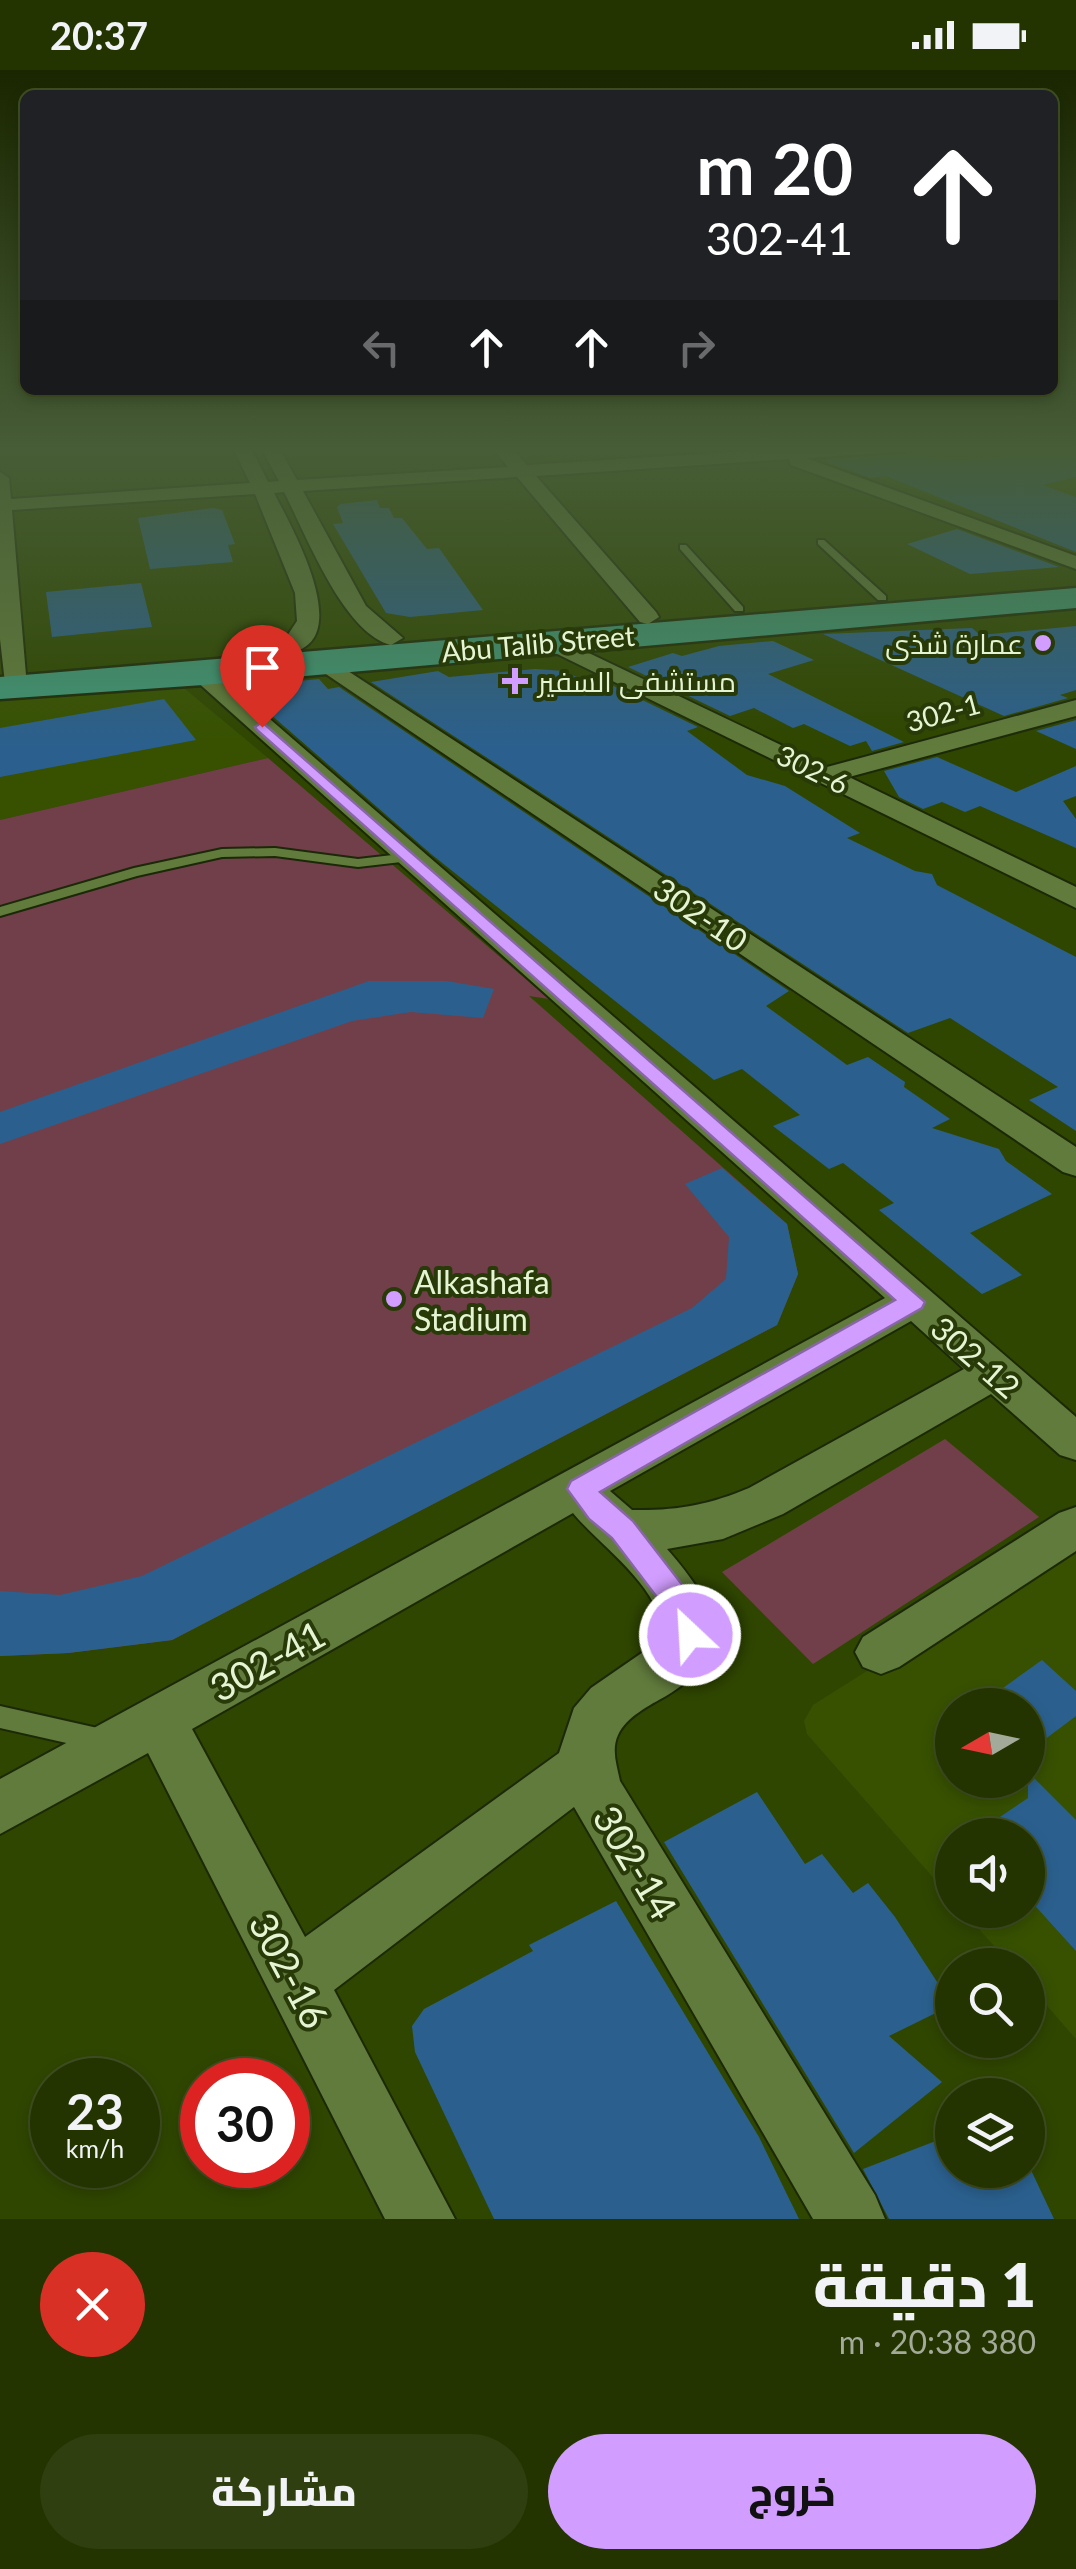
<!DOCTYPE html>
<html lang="ar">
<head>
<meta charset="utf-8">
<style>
  :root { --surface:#233400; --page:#2f3f0f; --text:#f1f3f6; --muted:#a3aa99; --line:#404f22; --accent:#d19dfe }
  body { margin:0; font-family:Lato,Cairo,sans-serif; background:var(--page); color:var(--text); direction:rtl; height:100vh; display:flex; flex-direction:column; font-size:38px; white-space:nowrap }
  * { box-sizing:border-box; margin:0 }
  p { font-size:32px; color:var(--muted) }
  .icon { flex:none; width:55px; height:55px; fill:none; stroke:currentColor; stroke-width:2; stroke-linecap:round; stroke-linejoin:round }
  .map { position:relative; height:2149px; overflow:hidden; direction:ltr }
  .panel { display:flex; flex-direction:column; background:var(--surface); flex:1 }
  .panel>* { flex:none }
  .top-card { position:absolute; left:20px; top:20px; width:1038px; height:305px; border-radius:15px; box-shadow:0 5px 15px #0003,0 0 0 2px var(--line); direction:rtl; background:#202124; color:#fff; overflow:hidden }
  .needle { width:65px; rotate:261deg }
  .controls { position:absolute; left:935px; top:1618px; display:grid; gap:20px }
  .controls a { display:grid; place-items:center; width:110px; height:110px; border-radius:50%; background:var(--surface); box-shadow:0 5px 15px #0003,0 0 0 2px var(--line); font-size:50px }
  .speed { position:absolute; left:30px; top:1988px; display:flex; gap:20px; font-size:50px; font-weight:700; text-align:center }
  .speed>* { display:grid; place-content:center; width:130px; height:130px; border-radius:50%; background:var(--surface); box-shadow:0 5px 15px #0003,0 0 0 2px var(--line); line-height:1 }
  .speed small { font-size:25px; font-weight:400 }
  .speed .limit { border:15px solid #d22; background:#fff; color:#111 }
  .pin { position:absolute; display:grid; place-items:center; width:85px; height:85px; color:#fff; margin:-102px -42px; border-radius:50% 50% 50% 0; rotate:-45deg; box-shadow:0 0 10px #0007 }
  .pin .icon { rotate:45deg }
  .me { position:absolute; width:110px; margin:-55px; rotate:335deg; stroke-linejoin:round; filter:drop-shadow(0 0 8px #0008) }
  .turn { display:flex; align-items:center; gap:35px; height:210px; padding:0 40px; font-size:45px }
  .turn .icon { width:130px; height:130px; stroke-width:2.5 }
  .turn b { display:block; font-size:70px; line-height:85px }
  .lanes { display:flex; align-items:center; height:95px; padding:0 40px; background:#0003; justify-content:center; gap:50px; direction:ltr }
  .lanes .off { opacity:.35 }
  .round { display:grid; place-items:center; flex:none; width:105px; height:105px; border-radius:52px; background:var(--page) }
  .summary { display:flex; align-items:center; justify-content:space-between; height:170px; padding:0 40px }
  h1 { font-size:60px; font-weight:800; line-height:75px }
  .primary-button { display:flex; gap:20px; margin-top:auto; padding:20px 40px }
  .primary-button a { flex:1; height:115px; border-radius:60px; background:var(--accent); color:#111; font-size:40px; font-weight:800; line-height:115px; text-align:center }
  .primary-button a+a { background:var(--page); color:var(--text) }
  .status { display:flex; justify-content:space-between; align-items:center; height:70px; padding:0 50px; background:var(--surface); direction:ltr }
  .status svg { height:28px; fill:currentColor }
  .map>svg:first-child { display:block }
</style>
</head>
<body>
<div class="status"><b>20:37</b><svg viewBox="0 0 49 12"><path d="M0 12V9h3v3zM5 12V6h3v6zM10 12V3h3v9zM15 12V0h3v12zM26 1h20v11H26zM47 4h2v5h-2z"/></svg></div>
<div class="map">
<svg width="1076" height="2149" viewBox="0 0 1076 2149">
  <rect width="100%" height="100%" fill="#2f4600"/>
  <!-- built -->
  <g fill="#375100" fill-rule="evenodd">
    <path d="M 976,376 L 1076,376 L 1076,478 L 823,388 Z"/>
    <path d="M 184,618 L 268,688 L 0,750 L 0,630 Z"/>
    <path d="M 1076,1469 L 1076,1969 L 1028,1914 L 1028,1895 L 1011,1895 L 962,1840 L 1028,1840 L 1028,1765 L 952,1765 L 952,1829 L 807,1664 L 804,1651 L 813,1635 ZM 952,1635 L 1028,1635 L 1028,1710 L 952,1710 Z"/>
  </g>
  <!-- green -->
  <g fill="#713f49">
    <path d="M 268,688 L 549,929 L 529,926 L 787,1154 L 798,1204 L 777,1255 L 172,1570 L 68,1583 L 0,1586 L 0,750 Z"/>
    <path d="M 945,1369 L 1039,1447 L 813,1594 L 722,1502 Z"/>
  </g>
  <!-- building -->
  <g fill="#2b608e">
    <path d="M 1076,377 L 1076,407 L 1042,415 L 1076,427 L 1076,482 L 886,406 L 871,408 L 824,391 L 918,382 L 940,390 L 965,391 Z"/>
    <path d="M 377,430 L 380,438 L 389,438 L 394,448 L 402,448 L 427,479 L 439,478 L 483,540 L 410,547 L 386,543 L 333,454 L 343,453 L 337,437 L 341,434 Z"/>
    <path d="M 213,438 L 222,440 L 235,474 L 228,475 L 233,492 L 150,499 L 138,448 Z"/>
    <path d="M 957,459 L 1059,497 L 970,504 L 907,474 Z"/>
    <path d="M 141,513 L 152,557 L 52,567 L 46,522 Z"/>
    <path d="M 1076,556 L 1076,620 L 1060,625 L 1068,628 L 1004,646 L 823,564 L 972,558 L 980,565 Z"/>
    <path d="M 773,571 L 814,590 L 768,604 L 904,672 L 872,681 L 866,671 L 850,676 L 804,654 L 793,658 L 754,638 L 730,646 L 628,597 L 673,583 L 682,586 L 719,576 Z"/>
    <path d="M 535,599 L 564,601 L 585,611 L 597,608 L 698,657 L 687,661 L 747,705 L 785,716 L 860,763 L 847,768 L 915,801 L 932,804 L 937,815 L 1076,887 L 1076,1061 L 1029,1030 L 1058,1017 L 950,948 L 908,963 L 371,612 L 438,601 L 449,607 Z"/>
    <path d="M 319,609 L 328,619 L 339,617 L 789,921 L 766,936 L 847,995 L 868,987 L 905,1012 L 904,1017 L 950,1049 L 932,1058 L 999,1079 L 1006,1091 L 1052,1124 L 970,1163 L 1022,1205 L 982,1224 L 879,1140 L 894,1133 L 843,1093 L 829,1099 L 773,1056 L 800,1045 L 742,999 L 714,1010 L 431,784 L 239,617 Z"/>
    <path d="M 164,629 L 196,670 L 0,707 L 0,658 Z"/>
    <path d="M 1076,650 L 1076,679 L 1036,661 Z"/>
    <path d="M 937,687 L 1016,722 L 1076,696 L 1076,726 L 1063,731 L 1076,749 L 1076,778 L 980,736 L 965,742 L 942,732 L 923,739 L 899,727 L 884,701 Z"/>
    <path d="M 369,911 L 446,911 L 494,919 L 483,948 L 411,942 L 352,951 L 0,1074 L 0,1042 Z"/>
    <path d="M 722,1098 L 787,1154 L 798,1204 L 777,1255 L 172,1570 L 68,1583 L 0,1586 L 0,1521 L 60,1525 L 142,1506 L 692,1238 L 726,1209 L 729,1167 L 685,1114 Z"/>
    <path d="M 1042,1590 L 1076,1621 L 1076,1646 L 1028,1682 L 1028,1635 L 979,1635 Z"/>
    <path d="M 1028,1702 L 1076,1750 L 1076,1881 L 1028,1828 L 1028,1765 L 973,1765 L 1028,1728 Z"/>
    <path d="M 757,1722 L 805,1794 L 822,1784 L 853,1823 L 868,1813 L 895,1847 L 952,1935 L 889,1966 L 942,2012 L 854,2083 L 664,1772 Z"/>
    <path d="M 616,1831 L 759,2067 L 799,2149 L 494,2149 L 415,1982 L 412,1956 L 424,1939 L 533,1881 L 529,1875 Z"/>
    <path d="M 946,2067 L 952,2073 L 952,2100 L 980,2100 L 988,2108 L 1001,2100 L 1031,2100 L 1054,2149 L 889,2149 L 863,2099 Z"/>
  </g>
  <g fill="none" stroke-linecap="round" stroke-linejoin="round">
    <!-- service casing -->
    <g stroke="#1c2908" stroke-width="4">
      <g id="service">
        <path d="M 818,470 L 824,470 L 886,526 L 886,530 L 878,530 L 818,474 Z"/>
        <path d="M 680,475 L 686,475 L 743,537 L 743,541 L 735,541 L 680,479 Z"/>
        <path d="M 275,778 L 358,789 L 410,783 L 417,787 L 410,791 L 358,797 L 275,786 L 222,787 L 137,806 L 0,846 L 0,837 L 134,798 L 222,779 Z"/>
        <path d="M 0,1636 L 102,1659 L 111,1662 L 115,1670 L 111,1678 L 102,1681 L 0,1658 Z"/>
      </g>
    </g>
    <!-- minor casing -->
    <g stroke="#1c2908" stroke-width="4">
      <g id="minor">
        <path d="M 232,376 L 250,376 L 268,412 L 279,411 L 260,376 L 278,376 L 297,410 L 508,397 L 491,376 L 510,376 L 527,395 L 829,376 L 921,376 L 912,381 L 806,388 L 1076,486 L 1076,499 L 791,395 L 789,389 L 536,406 L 656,542 L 659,547 L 648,554 L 640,552 L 517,407 L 303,421 L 366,536 L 403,568 L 391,575 C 343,563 306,464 284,422 L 274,423 C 290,454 355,567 293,582 L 281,575 L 297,551 L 295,523 L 255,424 L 12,440 L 27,617 L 24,622 L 6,622 L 0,569 L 0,402 L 9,408 L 11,429 L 250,413 Z"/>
        <path d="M 549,564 L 827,697 L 1076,630 L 1076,646 L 849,707 L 1076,817 L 1076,838 L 541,576 L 537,571 L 541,566 Z"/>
        <path d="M 325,586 L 1076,1077 L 1076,1106 L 1063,1102 L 317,598 L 313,593 L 317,588 Z"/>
        <path d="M 203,597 L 212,599 L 1076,1347 L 1076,1390 L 1060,1385 L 991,1324 L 783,1444 L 723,1469 L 667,1479 C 714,1533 742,1581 666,1626 C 650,1635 626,1647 618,1665 C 611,1680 617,1696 620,1711 L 875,2125 L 885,2149 L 813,2149 L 574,1737 L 334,1920 L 455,2149 L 385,2149 L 148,1683 L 0,1764 L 0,1709 L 885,1228 L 194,609 L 191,604 L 194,599 ZM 911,1251 L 964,1299 L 749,1418 C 709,1435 675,1441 632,1440 L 610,1421 ZM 573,1443 C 601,1477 666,1520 662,1569 L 591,1618 L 574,1638 L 559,1683 L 305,1867 L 192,1659 Z"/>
        <path d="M 1076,1437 L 1076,1481 L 899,1597 L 881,1604 L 863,1597 L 855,1582 L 863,1567 L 1059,1443 Z"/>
      </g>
    </g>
    <!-- primary casing -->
    <g stroke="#1c2908" stroke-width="5">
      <path id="primary" d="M 1076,518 L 1076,538 L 203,615 L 0,629 L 0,607 Z"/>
    </g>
    <!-- service -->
    <use href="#service" fill="#617b3c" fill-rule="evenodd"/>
    <!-- minor -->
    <use href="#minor" fill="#617b3c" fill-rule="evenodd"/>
    <!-- primary -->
    <use href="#primary" fill="#409577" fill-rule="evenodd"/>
  </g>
  <!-- sky -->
  <linearGradient id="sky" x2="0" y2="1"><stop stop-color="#1a2600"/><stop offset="0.56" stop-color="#475d37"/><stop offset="1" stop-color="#475d37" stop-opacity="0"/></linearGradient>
  <rect width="1076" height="677" fill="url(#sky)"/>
  <!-- route -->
  <path fill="#d19dfe" stroke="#8866a5" stroke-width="2.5" d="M 262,652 L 925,1232 L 922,1238 L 600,1422 L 633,1451 L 694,1530 L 706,1565 L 702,1574 L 690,1578 L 679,1574 L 669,1543 L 612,1468 L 589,1449 L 567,1419 L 571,1411 L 895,1230 L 257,660 L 255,657 Z"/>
  <!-- markers -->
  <g fill="#d19dfe" stroke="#283a08" stroke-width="4">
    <circle cx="1043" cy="573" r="10"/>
    <path d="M510 596h10v10h10v10h-10v10h-10v-10h-10v-10h10z"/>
    <circle cx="394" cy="1229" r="10"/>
  </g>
  <g text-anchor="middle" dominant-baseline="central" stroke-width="8" stroke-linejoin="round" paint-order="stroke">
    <!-- far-street labels -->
    <g font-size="28" fill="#e5f5d3" stroke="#283a08">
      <text transform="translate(538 573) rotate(-5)">Abu Talib Street</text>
      <text transform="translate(943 642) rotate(-15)">302-1</text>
      <text transform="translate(813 699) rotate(26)">302-6</text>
    </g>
    <!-- far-poi labels -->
    <g font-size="28" fill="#e5f5d3" stroke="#283a08" text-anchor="end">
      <text x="1023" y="573">عمارة شذى</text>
      <text x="538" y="611" text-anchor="start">مستشفى السفير</text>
    </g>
    <!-- street labels -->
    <g font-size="32" fill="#e5f5d3" stroke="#283a08">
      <text transform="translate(701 844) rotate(34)">302-10</text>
      <text transform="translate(976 1287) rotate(41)">302-12</text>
    </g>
    <!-- poi labels -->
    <g font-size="32" fill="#e5f5d3" stroke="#283a08" text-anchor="start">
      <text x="414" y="1211">Alkashafa<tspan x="414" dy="37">Stadium</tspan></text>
    </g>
    <!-- near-street labels -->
    <g font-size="38" fill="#e5f5d3" stroke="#283a08">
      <text transform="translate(267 1590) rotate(-29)">302-41</text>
      <text transform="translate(636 1792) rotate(59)">302-14</text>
      <text transform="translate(290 1900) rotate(62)">302-16</text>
    </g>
  </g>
</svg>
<div class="controls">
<a><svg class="needle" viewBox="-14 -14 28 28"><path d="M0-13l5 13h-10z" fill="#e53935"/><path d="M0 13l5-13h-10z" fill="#a3aa99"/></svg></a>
<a><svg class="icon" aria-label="sound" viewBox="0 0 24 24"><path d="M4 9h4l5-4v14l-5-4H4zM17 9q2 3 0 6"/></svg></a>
<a><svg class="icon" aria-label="search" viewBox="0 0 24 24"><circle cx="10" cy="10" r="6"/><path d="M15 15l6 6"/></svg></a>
<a><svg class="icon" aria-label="layers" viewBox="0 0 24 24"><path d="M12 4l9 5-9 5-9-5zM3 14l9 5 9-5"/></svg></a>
</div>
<div class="speed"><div>23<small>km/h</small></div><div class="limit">30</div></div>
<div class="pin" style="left:262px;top:657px;background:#d93025"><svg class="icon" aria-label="arrive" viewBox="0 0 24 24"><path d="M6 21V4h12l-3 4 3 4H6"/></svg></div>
<svg class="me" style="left:690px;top:1565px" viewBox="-20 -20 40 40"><circle r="17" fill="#d19dfe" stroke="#fff" stroke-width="3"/><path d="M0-11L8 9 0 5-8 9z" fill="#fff"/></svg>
<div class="top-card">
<div class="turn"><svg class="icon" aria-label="ahead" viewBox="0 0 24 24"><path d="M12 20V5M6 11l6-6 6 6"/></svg><div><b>20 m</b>302-41</div></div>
<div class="lanes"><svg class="icon off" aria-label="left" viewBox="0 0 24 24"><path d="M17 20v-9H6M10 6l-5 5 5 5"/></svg><svg class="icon" aria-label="ahead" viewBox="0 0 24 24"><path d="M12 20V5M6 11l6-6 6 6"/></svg><svg class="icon" aria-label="ahead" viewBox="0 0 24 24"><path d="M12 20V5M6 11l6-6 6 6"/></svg><svg class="icon off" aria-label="right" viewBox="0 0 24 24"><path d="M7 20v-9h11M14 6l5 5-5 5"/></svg></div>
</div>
</div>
<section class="panel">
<div class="summary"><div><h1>1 دقيقة</h1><p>380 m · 20:38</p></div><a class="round" style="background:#d93025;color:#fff"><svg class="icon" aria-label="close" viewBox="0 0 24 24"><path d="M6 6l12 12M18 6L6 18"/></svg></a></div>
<div class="primary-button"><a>خروج</a><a>مشاركة</a></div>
</section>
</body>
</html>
